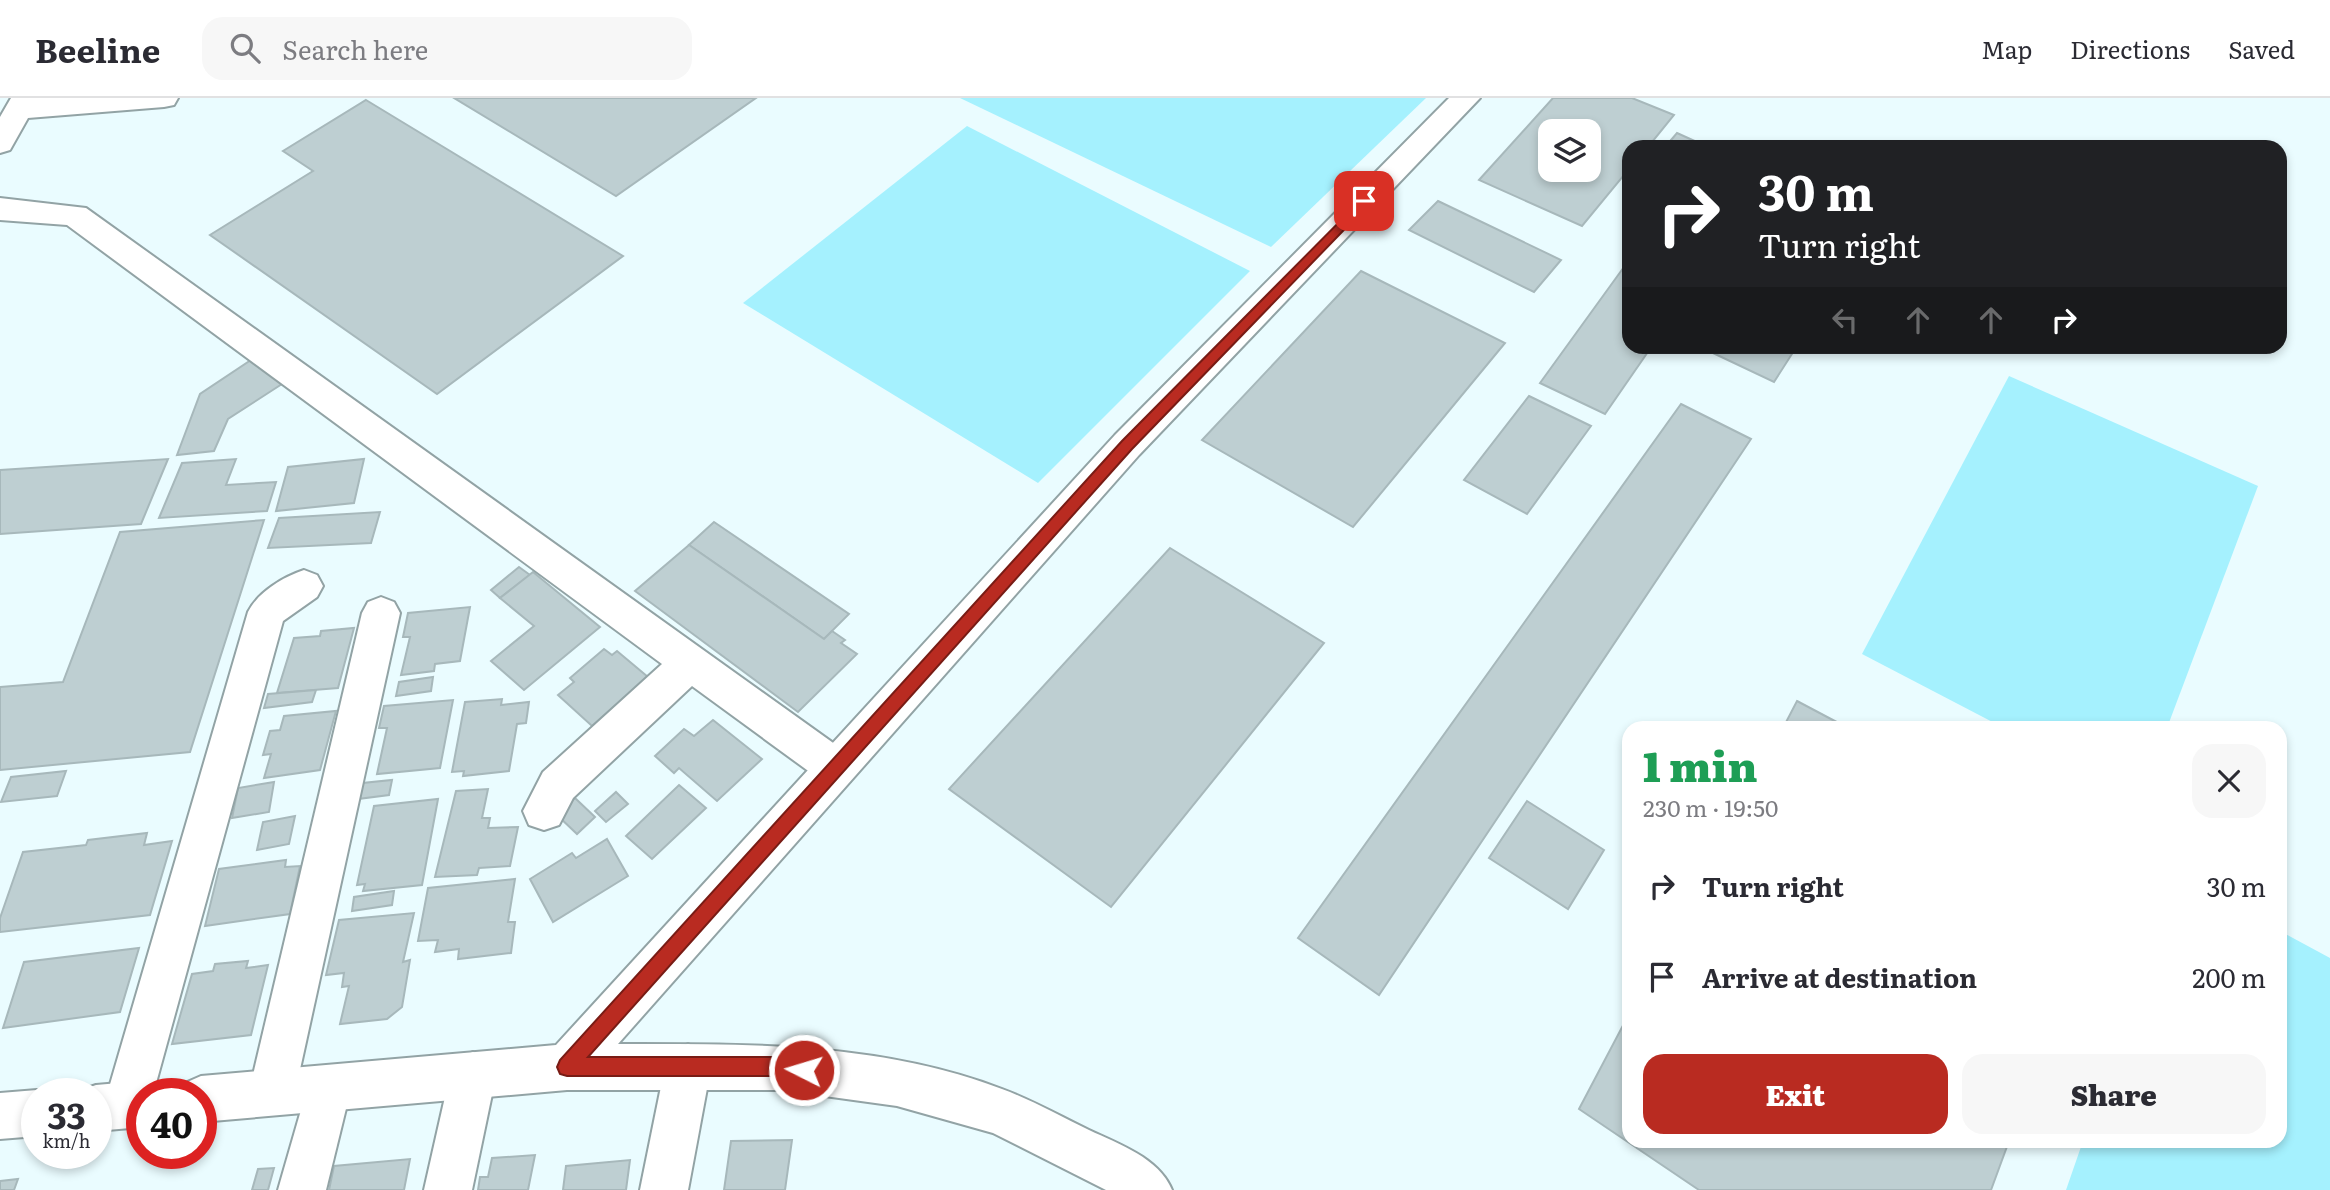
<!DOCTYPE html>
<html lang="en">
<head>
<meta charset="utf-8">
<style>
  :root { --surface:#fff; --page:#f7f7f7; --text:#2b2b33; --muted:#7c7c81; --line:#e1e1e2; --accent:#b92b21 }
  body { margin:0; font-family:Literata,serif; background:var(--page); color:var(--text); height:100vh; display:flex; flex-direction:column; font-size:26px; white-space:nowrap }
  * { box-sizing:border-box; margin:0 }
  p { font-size:23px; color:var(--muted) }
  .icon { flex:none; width:38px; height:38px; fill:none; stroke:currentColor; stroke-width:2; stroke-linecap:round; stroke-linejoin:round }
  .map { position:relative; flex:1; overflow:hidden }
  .sheet { position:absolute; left:1622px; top:623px; width:665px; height:427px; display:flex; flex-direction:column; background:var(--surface); border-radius:21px; box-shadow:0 4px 10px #0003 }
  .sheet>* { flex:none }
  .guide { position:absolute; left:1622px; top:42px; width:665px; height:214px; border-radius:21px; box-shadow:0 4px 10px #0003; background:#202124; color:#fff; overflow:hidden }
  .fabs { position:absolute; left:1538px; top:21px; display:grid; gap:14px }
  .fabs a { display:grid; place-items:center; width:63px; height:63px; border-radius:14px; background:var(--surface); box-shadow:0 4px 10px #0003; font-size:35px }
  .speed { position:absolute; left:21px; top:980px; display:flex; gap:14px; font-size:35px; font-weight:700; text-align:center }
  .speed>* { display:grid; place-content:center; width:91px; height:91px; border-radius:50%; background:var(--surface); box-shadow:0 4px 10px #0003; line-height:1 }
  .speed small { font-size:18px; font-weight:400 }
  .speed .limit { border:10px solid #d22; background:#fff; color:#111 }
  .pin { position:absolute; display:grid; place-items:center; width:60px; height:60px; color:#fff; margin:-30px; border-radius:14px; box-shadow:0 4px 10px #0006 }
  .me { position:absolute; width:77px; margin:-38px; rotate:275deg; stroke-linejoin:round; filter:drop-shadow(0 0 5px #0008) }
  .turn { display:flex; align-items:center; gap:24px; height:147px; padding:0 21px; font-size:32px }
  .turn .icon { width:91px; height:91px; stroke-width:2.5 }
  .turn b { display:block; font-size:49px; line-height:60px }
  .lanes { display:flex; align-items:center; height:66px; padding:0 21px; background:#0003; justify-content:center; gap:35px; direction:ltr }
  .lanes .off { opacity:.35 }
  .round { display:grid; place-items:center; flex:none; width:74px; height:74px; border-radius:21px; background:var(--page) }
  .headline { display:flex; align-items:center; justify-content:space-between; height:119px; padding:0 21px }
  h1 { font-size:42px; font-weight:800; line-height:52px; color:#1e9e55 }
  .action { display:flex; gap:14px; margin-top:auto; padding:14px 21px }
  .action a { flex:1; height:80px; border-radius:21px; background:var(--accent); color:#fff; font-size:28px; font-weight:800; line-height:80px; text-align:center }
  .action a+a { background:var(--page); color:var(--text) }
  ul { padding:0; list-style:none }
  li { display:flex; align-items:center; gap:21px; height:91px; padding:0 21px }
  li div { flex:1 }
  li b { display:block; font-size:26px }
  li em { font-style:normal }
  header { display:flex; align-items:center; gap:42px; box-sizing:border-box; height:98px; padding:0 35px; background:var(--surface); border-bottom:2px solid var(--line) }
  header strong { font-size:33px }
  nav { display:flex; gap:38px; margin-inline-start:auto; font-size:24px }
  .search { width:490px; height:63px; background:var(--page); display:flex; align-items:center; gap:18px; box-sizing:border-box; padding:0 24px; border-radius:21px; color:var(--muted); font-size:26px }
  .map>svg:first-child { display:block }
</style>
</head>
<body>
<header>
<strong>Beeline</strong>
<div class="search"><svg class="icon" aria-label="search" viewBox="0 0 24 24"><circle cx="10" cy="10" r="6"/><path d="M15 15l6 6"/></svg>Search here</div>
<nav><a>Map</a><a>Directions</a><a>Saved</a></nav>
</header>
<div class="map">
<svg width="2330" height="1092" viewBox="0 0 2330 1092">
  <rect width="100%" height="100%" fill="#eafcff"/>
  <!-- green -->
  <g fill="#a5f1fe">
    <path d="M 960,0 L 1426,0 L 1271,149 Z"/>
    <path d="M 967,28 L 1250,173 L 1038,385 L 743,205 Z"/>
    <path d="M 2009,278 L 2258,388 L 2167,630 L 2004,630 L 1862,556 Z"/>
    <path d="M 2280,833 L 2330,860 L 2330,1092 L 2066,1092 L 2083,1043 L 2280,1043 Z"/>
  </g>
  <!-- building -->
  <g fill="#becfd2" stroke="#a7b8bb" stroke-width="2" fill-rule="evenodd">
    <path d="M 454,0 L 756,0 L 616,98 Z"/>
    <path d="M 1553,0 L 1632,0 L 1674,17 L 1648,49 L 1629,49 L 1629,71 L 1582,128 L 1479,82 ZM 1550,33 L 1589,33 L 1589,72 L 1550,72 Z"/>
    <path d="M 366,2 L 623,158 L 437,296 L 210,137 L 313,73 L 283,53 Z"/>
    <path d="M 1677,35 L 1699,45 L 1696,49 L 1665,49 Z"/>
    <path d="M 1438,103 L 1561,162 L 1534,194 L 1409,132 Z"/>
    <path d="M 1629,162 L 1629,248 L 1652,248 L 1605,316 L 1540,285 Z"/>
    <path d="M 1361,173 L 1505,245 L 1353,429 L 1202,342 Z"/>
    <path d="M 1718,248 L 1797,248 L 1774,284 L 1713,255 Z"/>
    <path d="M 251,262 L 282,286 L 228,321 L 214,353 L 177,357 L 200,296 Z"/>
    <path d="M 1529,298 L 1591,328 L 1527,416 L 1464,382 Z"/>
    <path d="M 1681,306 L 1751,341 L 1379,897 L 1298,840 Z"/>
    <path d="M 168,361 L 141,426 L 0,436 L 0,372 Z"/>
    <path d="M 236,361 L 226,387 L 276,384 L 267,413 L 159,420 L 182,365 Z"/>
    <path d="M 364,361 L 354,405 L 276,413 L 288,369 Z"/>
    <path d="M 380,414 L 371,445 L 268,450 L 279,420 Z"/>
    <path d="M 264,422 L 190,654 L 0,672 L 0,589 L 63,584 L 120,434 Z"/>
    <path d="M 714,424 L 849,516 L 824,541 L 689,447 Z"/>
    <path d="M 689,447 L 824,541 L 832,533 L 845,542 L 841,545 L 857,556 L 798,614 L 635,493 Z"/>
    <path d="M 1170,450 L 1324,545 L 1111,809 L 949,691 Z"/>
    <path d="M 519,469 L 530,477 L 500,500 L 491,492 Z"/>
    <path d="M 533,474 L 600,529 L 524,592 L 491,563 L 534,528 L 500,500 Z"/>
    <path d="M 470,509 L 460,563 L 435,566 L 434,573 L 401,577 L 410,539 L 403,539 L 408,515 Z"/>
    <path d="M 354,530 L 338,590 L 277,595 L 294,540 L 320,538 L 321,533 Z"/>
    <path d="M 604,551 L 612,557 L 617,553 L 648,579 L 592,628 L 558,597 L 574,584 L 570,580 Z"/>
    <path d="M 433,579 L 431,593 L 396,598 L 399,584 Z"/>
    <path d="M 316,592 L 312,604 L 264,610 L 268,596 Z"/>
    <path d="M 502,601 L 501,607 L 529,604 L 526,625 L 517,626 L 509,673 L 463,678 L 464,673 L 452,674 L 465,604 Z"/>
    <path d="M 453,602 L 440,670 L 377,676 L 387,630 L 379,630 L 384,608 Z"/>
    <path d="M 1797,603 L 1848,630 L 1783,630 Z"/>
    <path d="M 336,613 L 320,672 L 264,680 L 271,656 L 263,657 L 270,633 L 280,632 L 284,618 Z"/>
    <path d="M 713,622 L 762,661 L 717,703 L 679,670 L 674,675 L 655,658 L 684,631 L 694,638 Z"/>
    <path d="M 66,673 L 57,698 L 1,704 L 11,679 Z"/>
    <path d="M 392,682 L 389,697 L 350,702 L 353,686 Z"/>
    <path d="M 274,684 L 269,714 L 232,720 L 238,690 Z"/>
    <path d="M 679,687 L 706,710 L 652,761 L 626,738 Z"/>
    <path d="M 488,691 L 482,720 L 490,720 L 488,730 L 518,729 L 510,768 L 479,770 L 477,777 L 435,779 L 456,693 Z"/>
    <path d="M 616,694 L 628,706 L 606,724 L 595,713 Z"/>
    <path d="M 575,700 L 595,719 L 577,736 L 556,716 Z"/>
    <path d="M 438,701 L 422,787 L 363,793 L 365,786 L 357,787 L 374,708 Z"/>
    <path d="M 1527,703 L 1604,752 L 1568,811 L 1489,760 Z"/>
    <path d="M 295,718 L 289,746 L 257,752 L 263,724 Z"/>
    <path d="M 147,735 L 144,747 L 172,743 L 150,817 L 0,834 L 0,820 L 23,754 L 86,747 L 88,742 Z"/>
    <path d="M 607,741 L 628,778 L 553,824 L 530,781 L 572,755 L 576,760 Z"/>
    <path d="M 286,762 L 285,769 L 300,768 L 290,816 L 205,828 L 219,771 Z"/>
    <path d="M 515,781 L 508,824 L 515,824 L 511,855 L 458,861 L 459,851 L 435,854 L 438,842 L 418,843 L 428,790 Z"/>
    <path d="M 394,793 L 392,807 L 352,813 L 354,799 Z"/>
    <path d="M 414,815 L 403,864 L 410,862 L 402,909 L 387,921 L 340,926 L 349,888 L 342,889 L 344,875 L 326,877 L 339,822 Z"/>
    <path d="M 139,850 L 120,914 L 3,930 L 24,864 Z"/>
    <path d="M 248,863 L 246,870 L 268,867 L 251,937 L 172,946 L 192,876 L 213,873 L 215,866 Z"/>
    <path d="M 1629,916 L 1629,1043 L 2009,1043 L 1991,1092 L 1699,1092 L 1579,1011 Z"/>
    <path d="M 792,1042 L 785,1092 L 724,1092 L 731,1043 Z"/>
    <path d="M 535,1057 L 528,1092 L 478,1092 L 480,1079 L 488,1079 L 492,1060 Z"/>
    <path d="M 410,1061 L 404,1092 L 329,1092 L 334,1068 Z"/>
    <path d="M 630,1062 L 626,1092 L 563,1092 L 566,1068 Z"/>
    <path d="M 274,1070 L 268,1092 L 252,1092 L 258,1071 Z"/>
    <path d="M 18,1081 L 14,1092 L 0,1092 L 0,1083 Z"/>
  </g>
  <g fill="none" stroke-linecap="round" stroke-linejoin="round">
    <!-- minor casing -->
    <g stroke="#92a3a5" stroke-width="4">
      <g id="minor">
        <path d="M 11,0 L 178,0 L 174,7 L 164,9 L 28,20 L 10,52 L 0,55 L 0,19 Z"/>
        <path d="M 0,100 L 86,110 L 850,657 L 856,670 L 850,683 L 836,688 L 822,683 L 692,588 L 573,700 L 559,727 L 544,732 L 529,727 L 523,713 L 543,674 L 662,566 L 67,127 L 0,122 Z"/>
        <path d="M 304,472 L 317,477 L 323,488 L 317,499 L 283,523 L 153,996 L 142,996 L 142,1024 L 127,1030 L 110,1024 L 104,1007 L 248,514 C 258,494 283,479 304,472 Z"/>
        <path d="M 381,499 L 394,504 L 400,515 L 295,994 L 288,1010 L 272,1017 L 256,1010 L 249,994 L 362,515 L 368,504 Z"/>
        <path d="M 688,946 L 704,953 L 711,969 L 688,1092 L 640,1092 L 665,969 L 672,953 Z"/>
        <path d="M 473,954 L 489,961 L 496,977 L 472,1092 L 424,1092 L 450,977 L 457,961 Z"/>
        <path d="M 328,967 L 344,974 L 351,990 L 326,1092 L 278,1092 L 312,974 Z"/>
      </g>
    </g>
    <!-- tertiary casing -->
    <g stroke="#92a3a5" stroke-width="4">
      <g id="tertiary">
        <path d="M 1449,0 L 1480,0 L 1139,357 L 618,946 C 747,946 879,944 1002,991 C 1032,1002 1060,1018 1089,1032 C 1119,1046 1159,1060 1172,1092 L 1106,1092 L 993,1035 L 897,1008 L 781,992 L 567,992 L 201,1024 L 201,996 L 180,996 L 185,985 L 201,978 L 556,947 L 1115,337 Z"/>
        <path d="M 142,983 L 159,989 L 161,996 L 142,996 L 142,1029 L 96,1033 L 96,996 L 79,996 L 79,993 L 96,987 Z"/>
        <path d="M 37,992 L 47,996 L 37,996 L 37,1038 L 0,1041 L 0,995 Z"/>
      </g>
    </g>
    <!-- minor -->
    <use href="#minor" fill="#fff" fill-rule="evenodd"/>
    <!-- tertiary -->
    <use href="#tertiary" fill="#fff" fill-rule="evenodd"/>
  </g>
  <!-- route -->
  <path fill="#b92b21" stroke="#781c15" stroke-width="2" d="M 1364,99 L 1369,100 L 1369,106 L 1132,351 L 588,959 L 781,959 L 811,965 L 814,972 L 811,979 L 804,981 L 781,978 L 567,978 L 560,976 L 557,969 L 560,962 L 1122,343 Z"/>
</svg>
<div class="fabs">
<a><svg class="icon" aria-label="layers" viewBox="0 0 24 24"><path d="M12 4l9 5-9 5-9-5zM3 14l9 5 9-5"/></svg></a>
</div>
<div class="speed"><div>33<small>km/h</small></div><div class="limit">40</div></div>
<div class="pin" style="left:1364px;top:103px;background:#d93025"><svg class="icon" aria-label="arrive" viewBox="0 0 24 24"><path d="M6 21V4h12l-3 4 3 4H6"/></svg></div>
<svg class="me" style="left:804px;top:972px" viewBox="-20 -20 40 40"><circle r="17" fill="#b92b21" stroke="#fff" stroke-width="3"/><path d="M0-11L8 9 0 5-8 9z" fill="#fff"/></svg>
<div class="guide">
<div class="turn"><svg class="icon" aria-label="right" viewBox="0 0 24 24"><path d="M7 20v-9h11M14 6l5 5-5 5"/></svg><div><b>30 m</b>Turn right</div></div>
<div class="lanes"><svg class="icon off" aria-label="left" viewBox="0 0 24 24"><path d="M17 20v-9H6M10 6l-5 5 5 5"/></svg><svg class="icon off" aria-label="ahead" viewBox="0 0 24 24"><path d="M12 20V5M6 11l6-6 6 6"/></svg><svg class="icon off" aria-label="ahead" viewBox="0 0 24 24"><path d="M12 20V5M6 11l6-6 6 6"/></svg><svg class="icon" aria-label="right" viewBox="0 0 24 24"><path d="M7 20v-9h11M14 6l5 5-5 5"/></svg></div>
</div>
<section class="sheet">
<div class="headline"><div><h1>1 min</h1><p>230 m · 19:50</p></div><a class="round"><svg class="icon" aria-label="close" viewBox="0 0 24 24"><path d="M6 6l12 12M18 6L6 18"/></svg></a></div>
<ul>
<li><svg class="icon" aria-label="right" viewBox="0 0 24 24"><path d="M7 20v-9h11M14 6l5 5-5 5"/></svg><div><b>Turn right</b></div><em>30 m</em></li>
<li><svg class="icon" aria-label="arrive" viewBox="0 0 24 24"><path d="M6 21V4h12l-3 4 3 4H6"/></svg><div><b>Arrive at destination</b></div><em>200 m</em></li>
</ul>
<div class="action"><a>Exit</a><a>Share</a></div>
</section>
</div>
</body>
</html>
